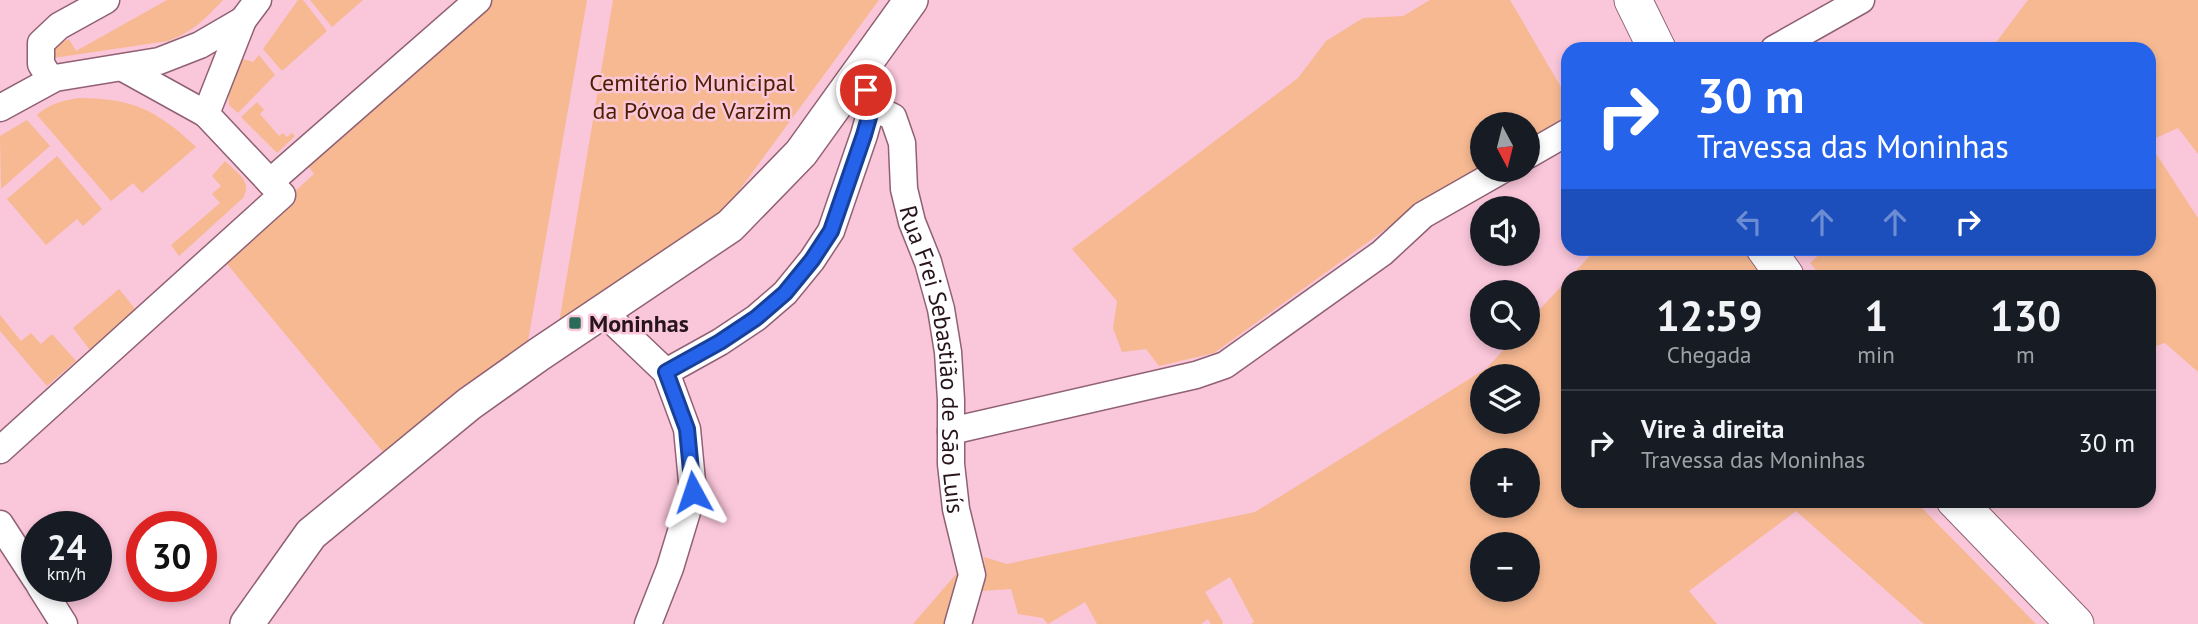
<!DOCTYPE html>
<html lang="pt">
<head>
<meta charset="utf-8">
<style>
  :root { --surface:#171b24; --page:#20242c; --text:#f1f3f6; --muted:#9ea1a6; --line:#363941 }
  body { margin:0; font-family:"PT Sans",sans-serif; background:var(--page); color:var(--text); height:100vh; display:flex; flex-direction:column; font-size:26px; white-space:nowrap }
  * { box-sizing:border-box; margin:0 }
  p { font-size:23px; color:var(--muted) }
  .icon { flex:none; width:38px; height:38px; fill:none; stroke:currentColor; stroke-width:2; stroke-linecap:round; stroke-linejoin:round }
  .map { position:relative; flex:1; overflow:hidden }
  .details { position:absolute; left:1561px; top:270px; width:595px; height:238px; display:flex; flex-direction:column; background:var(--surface); border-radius:21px; box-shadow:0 4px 10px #0003 }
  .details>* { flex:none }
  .guide { position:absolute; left:1561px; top:42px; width:595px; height:214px; border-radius:21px; box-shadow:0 4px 10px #0003; background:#2563eb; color:#fff; overflow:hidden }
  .needle { width:46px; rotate:173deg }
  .buttons { position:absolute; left:1470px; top:112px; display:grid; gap:14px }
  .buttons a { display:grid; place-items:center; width:70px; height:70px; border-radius:50%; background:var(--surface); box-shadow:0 4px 10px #0003; font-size:35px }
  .speed { position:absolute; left:21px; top:511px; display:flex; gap:14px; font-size:35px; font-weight:700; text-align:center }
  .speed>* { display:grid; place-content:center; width:91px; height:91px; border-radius:50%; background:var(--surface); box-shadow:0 4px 10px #0003; line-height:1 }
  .speed small { font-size:18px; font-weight:400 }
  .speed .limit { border:10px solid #d22; background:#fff; color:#111 }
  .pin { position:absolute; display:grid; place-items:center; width:60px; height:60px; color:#fff; margin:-30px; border:4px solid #fff; border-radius:50%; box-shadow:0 2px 7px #0007 }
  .me { position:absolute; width:77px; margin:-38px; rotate:355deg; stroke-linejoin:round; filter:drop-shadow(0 0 5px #0008) }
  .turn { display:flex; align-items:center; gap:24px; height:147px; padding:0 21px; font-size:32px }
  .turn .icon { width:91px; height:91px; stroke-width:2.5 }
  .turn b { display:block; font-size:49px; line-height:60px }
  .lanes { display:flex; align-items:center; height:66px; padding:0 21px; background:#0003; justify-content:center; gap:35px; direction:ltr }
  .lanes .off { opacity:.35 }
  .eta { display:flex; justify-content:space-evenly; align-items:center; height:119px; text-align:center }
  .eta b { font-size:42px; font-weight:800; line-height:49px }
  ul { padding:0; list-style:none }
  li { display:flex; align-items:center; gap:21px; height:105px; padding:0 21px; border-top:2px solid var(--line) }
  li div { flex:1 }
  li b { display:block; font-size:26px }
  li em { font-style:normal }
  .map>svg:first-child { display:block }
</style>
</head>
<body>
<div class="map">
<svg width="2198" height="624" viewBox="0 0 2198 624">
  <rect width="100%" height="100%" fill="#fac6da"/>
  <!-- green -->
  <g fill="#f6b992" fill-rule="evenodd">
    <path d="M 167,0 L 223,0 C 204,20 194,31 168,41 L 53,58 L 52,48 L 69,39 L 76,51 Z"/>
    <path d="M 298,0 L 303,0 L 327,31 L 282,71 L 263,49 Z"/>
    <path d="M 310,0 L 363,0 L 332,27 Z"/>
    <path d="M 491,0 L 587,0 L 528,341 L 383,452 L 222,258 L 314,174 L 304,160 Z"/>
    <path d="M 613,0 L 879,0 L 710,230 L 558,329 Z"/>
    <path d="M 1430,0 L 1510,0 L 1568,99 L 1568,115 L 1528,140 L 1528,124 L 1482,124 L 1482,168 L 1400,219 L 1214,353 L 1159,366 L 1146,349 L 1122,352 L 1113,328 L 1117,301 L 1072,249 L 1298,78 L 1326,41 L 1363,18 L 1403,16 Z"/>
    <path d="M 2028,0 L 2198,0 L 2198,154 L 2178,128 L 2149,141 L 2149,49 L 1991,49 Z"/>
    <path d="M 259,55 L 275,75 L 238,113 L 229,105 L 228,93 L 237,57 L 253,62 Z"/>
    <path d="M 79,98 C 133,98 158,111 196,147 L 142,193 L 133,183 L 111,201 L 37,115 C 50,103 62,101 79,98 Z"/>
    <path d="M 257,102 L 264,110 L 260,114 L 279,136 L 283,133 L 287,137 L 292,133 L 295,136 L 277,153 L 241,117 Z"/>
    <path d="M 27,120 L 50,146 L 1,189 L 0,136 Z"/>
    <path d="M 2149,143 L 2198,218 L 2198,372 L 2165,343 L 2149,348 L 2149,276 L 1821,276 L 1810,263 L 1826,248 L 2149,248 Z"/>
    <path d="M 57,156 L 102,209 L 83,226 L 77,219 L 46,245 L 7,199 Z"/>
    <path d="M 225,161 C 237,173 253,181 243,198 L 179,256 L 171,245 L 220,203 L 212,194 L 221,186 L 212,176 Z"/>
    <path d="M 1597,248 L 1747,249 L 1762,276 L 1571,276 Z"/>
    <path d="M 1568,279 L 1568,500 L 1915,501 L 2036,624 L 1924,624 L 1796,511 L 1689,591 L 1717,624 L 1251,624 L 1254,622 L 1230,577 L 1205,592 L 1223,622 L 1222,624 L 1211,624 L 1208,619 L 1201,624 L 1097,624 L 1085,602 L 1048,624 L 1043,618 L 1018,614 L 1011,589 L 981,591 L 986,578 L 984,557 L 1007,564 L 1255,512 L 1487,368 L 1514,338 L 1528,338 L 1528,322 ZM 1482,376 L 1528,376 L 1528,422 L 1482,422 ZM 1482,460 L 1528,460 L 1528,506 L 1482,506 ZM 1482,544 L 1528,544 L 1528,590 L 1482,590 Z"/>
    <path d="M 119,289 L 136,310 L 90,350 L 73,328 Z"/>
    <path d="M 0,315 L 21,341 L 31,333 L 41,344 L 52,334 L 76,361 L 47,386 L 0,331 Z"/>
    <path d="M 963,566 L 951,624 L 913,624 Z"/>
  </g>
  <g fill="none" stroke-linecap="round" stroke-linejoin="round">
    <!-- minor casing -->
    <g stroke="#906174" stroke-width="29">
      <g id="minor">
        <path d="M 258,0 L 243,20 L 206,114 L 270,182 L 478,0"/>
        <path d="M 1774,49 L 1861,0"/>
        <path d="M 123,68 L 206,114"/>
        <path d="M 51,80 L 41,64 L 41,43 L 59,26 L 106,0"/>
        <path id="s1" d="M 872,107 L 893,117 L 902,143 L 904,189 L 912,222 L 928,262 L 941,309 L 948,352 L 951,400 L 951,464 L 956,509 L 972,575 L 958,624"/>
        <path d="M 0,108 L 55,78 L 159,61 L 200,45 L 243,20"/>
        <path d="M 1528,155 L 1568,132"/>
        <path d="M 603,312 L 666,372 L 687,429 L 693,492 L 670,568 L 648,624"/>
        <path d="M 666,372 L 720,342 L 756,318 L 785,293 L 812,260 L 831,231 L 864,135 L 872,107 L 866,90"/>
        <path d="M 951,431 L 1196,375 L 1225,365 L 1382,253 L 1423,215 L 1502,170"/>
        <path d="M 0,450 L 282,195 L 270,182"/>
        <path d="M 0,524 L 37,581"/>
        <path d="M 40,586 L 64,624"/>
      </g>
    </g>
    <!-- tertiary casing -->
    <g stroke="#906174" stroke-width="36">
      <path id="tertiary" d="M 247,624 L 311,534 L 469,404 L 538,355 L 730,226 L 801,153 L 911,0"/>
    </g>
    <!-- secondary casing -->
    <g stroke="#906174" stroke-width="39">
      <g id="secondary">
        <path d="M 1633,0 L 1657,49"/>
        <path d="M 1765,248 L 1785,276"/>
        <path d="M 1955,500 L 2075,624"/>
      </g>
    </g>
    <!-- minor -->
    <use href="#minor" stroke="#fff" stroke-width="26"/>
    <!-- tertiary -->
    <use href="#tertiary" stroke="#fff" stroke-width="33"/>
    <!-- secondary -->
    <use href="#secondary" stroke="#fff" stroke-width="37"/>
  </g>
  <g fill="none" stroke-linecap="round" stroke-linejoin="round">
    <!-- route casing -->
    <g stroke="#184099" stroke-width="18">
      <path id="route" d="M 693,492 L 687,429 L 666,372 L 720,342 L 756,318 L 785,293 L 812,260 L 831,231 L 864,135 L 872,107 L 866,90"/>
    </g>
    <!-- route -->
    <use href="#route" stroke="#2563eb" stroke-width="12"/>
  </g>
  <!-- markers -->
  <rect fill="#296a59" stroke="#fac6da" stroke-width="2.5" x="568" y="316" width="14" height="14" rx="3.5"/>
  <g text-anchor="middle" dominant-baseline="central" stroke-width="5" stroke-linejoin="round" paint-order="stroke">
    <!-- park labels -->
    <g font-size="24" fill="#491f00" stroke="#fac6da">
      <text x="692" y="82">Cemitério Municipal<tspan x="692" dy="28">da Póvoa de Varzim</tspan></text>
    </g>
    <!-- poi labels -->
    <g font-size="24" font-weight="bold" fill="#27151c" stroke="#fac6da" text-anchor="start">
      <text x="589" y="323">Moninhas</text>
    </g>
    <!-- street labels -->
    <g font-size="24" fill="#27151c" stroke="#fac6da">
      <text stroke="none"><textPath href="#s1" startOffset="271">Rua Frei Sebastião de São Luís</textPath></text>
    </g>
  </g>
</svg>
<div class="buttons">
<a><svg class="needle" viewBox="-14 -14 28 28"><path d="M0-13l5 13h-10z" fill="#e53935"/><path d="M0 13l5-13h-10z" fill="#9ea1a6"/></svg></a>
<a><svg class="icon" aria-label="sound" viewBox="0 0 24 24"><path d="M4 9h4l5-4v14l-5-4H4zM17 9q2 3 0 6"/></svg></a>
<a><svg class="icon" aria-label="search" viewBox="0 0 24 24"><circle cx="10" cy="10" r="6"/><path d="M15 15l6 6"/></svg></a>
<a><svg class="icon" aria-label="layers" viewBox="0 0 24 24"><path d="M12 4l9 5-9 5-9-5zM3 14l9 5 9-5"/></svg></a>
<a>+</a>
<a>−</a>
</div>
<div class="speed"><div>24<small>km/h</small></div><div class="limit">30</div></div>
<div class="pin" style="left:866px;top:90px;background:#d93025"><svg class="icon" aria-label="arrive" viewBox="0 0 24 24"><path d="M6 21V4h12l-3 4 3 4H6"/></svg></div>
<svg class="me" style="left:693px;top:492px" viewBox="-20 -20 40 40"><path d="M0-17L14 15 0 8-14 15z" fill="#2563eb" stroke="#fff" stroke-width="4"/></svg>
<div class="guide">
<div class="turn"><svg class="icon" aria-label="right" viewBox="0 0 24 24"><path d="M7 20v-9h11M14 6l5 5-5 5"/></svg><div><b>30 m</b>Travessa das Moninhas</div></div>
<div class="lanes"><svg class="icon off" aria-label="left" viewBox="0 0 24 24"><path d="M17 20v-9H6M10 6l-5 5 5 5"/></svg><svg class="icon off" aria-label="ahead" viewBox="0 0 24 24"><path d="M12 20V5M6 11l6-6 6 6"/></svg><svg class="icon off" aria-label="ahead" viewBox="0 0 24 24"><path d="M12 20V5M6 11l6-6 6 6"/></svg><svg class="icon" aria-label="right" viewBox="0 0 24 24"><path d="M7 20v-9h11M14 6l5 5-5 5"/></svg></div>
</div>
<section class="details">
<div class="eta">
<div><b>12:59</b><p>Chegada</p></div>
<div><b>1</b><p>min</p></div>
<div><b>130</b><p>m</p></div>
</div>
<ul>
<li><svg class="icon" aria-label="right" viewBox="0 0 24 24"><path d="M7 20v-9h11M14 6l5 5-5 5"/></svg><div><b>Vire à direita</b><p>Travessa das Moninhas</p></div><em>30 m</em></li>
</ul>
</section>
</div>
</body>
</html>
